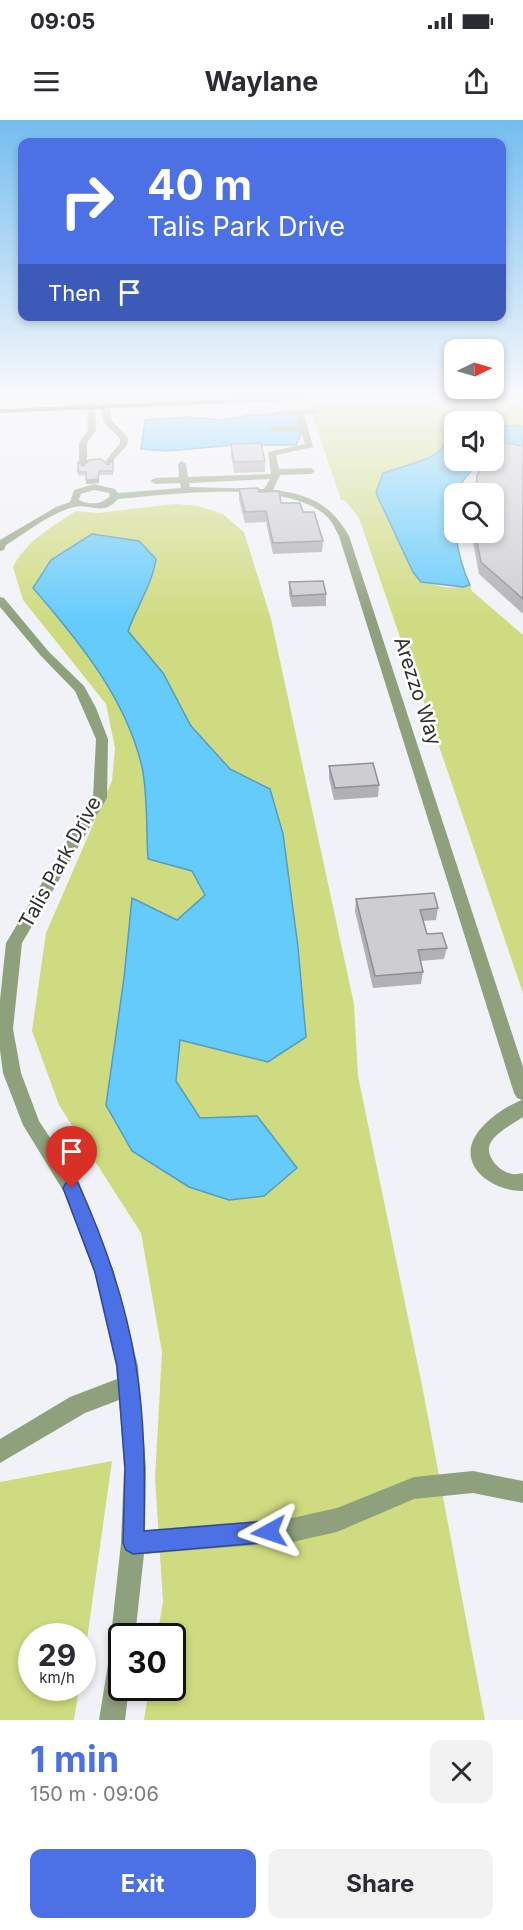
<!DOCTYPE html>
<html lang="en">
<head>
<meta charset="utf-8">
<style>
  :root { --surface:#fff; --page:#f2f2f3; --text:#2b2b33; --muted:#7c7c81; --accent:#4c71e5 }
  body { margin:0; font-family:Inter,sans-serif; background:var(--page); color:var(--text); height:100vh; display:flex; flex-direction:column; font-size:22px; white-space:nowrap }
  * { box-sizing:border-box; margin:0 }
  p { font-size:20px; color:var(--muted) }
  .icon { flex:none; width:33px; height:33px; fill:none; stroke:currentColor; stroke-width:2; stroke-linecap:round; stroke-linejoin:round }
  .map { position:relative; height:1600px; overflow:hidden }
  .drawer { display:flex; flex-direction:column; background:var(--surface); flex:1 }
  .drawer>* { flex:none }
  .banner { position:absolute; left:18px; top:18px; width:488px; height:183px; border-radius:12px; box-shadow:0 3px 9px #0003; background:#4c71e5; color:#fff; overflow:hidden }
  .needle { width:39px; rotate:85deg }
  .buttons { position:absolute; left:444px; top:219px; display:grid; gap:12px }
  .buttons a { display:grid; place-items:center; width:60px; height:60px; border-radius:12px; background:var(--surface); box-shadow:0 3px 9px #0003; font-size:30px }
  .speed { position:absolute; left:18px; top:1503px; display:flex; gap:12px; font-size:30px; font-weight:700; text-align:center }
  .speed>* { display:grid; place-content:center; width:78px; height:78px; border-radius:50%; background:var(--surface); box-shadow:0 3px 9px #0003; line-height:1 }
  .speed small { font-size:15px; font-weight:400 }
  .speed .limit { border:3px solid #111; border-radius:9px; background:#fff; color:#111 }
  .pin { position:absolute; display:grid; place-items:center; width:51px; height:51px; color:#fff; margin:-62px -26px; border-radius:50% 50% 50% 0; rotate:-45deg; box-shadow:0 0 6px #0007 }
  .pin .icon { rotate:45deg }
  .me { position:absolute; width:66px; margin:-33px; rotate:265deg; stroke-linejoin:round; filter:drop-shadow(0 0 4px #0008) }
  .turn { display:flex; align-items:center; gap:21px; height:126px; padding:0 30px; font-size:27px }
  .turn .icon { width:78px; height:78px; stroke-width:2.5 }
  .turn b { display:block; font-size:42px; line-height:51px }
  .then { display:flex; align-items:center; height:57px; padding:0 30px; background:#0003; gap:12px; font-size:22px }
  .round { display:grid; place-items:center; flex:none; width:63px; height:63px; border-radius:12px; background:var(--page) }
  .headline { display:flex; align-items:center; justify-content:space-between; height:102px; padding:0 30px }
  h1 { font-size:36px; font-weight:700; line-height:45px; color:var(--accent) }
  .cta { display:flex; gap:12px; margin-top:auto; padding:12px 30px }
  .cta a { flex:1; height:69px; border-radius:12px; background:var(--accent); color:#fff; font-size:24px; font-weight:700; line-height:69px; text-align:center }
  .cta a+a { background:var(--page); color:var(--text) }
  .status { display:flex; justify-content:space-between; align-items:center; height:42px; padding:0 30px; background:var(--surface); direction:ltr }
  .status svg { height:16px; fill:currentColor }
  header { display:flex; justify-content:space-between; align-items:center; height:78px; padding:0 30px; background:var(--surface); font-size:27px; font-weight:700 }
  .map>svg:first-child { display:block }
</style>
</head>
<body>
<div class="status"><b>09:05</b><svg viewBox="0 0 49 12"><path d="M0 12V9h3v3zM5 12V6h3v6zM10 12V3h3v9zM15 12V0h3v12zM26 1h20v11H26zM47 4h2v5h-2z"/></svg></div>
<header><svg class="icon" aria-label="menu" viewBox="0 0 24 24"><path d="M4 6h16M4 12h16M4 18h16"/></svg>Waylane<svg class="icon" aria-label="share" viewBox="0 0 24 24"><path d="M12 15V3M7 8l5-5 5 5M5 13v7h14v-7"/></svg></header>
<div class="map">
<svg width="523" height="1600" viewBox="0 0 523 1600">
  <rect width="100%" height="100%" fill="#f1f2f7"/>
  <!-- green -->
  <g fill="#cfdb80">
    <path d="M 465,278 L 523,278 L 523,306 L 507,306 L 492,298 L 454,302 L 454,307 L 440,331 L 427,340 L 395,348 L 376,373 L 413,452 C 425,466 451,471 470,465 L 472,471 L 523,515 L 523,873 L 423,579 L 421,578 L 359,398 L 345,380 L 341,380 L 308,282 L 325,284 Z"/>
    <path d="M 174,384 L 198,386 L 223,394 L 244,412 L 271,499 L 354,884 L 358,956 L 422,1265 L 485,1600 L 144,1600 L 149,1568 L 172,1568 L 172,1516 L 157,1516 L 163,1482 L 155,1358 L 162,1232 L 141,1113 L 59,985 L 32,911 L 46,813 L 112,661 L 115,628 L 106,584 L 23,480 L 13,447 C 26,421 53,406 76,391 L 98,393 Z"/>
    <path d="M 112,1341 L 83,1548 L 82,1516 L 32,1516 L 32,1568 L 79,1568 L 74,1600 L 0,1600 L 0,1362 Z"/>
  </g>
  <!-- water -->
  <g fill="#65cbfb" stroke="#559cbf" stroke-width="1.5">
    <path d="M 286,294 L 298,297 L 301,314 L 296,325 L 234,325 L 167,331 L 141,329 L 145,300 L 185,297 L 224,300 L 251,295 Z"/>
    <path d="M 492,298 L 507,306 L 523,306 L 523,330 L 494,333 L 494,302 L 468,302 Z"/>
    <path d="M 454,307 L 454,340 L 479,341 L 462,362 L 460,373 L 454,374 C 454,406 456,435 470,465 L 463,467 L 421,462 L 413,452 L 376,373 L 383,353 L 427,339 L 440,331 Z"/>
    <path d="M 92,414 L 139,421 L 156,439 C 152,465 137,486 128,511 L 163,553 L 191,606 L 230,649 L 270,669 L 283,714 L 298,827 L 306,917 L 268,942 L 180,920 L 176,961 L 200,998 L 257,996 L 297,1048 L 264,1076 L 229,1080 L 189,1067 L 132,1031 L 106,985 L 124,858 L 132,778 L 177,800 L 205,775 L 192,751 L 148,739 C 146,711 148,675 142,647 C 126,578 78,520 33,468 L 51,440 Z"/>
  </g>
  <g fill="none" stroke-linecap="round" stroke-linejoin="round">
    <!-- minor -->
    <g fill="#8fa07d" fill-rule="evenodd">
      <path d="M 87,278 L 95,278 L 96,310 L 87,323 L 87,344 L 83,347 L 79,344 L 79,323 L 88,310 Z"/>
      <path d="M 100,278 L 108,278 L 112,301 L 128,318 L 127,325 L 108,346 L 104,343 L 120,323 L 120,319 L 103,301 Z"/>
      <path d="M 314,289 L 318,291 L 317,293 L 304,294 L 313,327 L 276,335 L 279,349 L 311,348 L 315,351 L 311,354 L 280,355 L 273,370 C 309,374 331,384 349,416 L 523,947 L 523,997 C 513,1004 496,1012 490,1024 C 485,1035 498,1050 509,1053 C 513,1055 519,1054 523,1053 L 523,1071 C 501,1072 466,1055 471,1027 C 475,1007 503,987 522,980 L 517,978 L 514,973 L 339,416 C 335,408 331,399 323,393 C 278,360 172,374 118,379 C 103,397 89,383 74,387 C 50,393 27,412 6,425 L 4,430 L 0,431 L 0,420 L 56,387 L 70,382 L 74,370 L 94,364 L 115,369 L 118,373 L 181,368 L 180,363 L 155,364 L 150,361 L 155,358 L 179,357 L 178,344 L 182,341 L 186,344 L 188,357 L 271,354 L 268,332 L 305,324 L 301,311 L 273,312 L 269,309 L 273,306 L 299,306 L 296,295 L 276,295 L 272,293 L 276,291 ZM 270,359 L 264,369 L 190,367 L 189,363 ZM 94,370 L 109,373 L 110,376 C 101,385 90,385 79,380 L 81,374 Z"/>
      <path d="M 0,477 L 4,478 L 49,532 L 84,566 L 96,588 L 108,619 L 107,678 L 22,823 L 13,909 L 21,953 L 39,1001 L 79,1062 L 114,1152 L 138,1246 L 146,1348 L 145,1410 L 292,1398 L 337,1388 L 414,1357 L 473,1351 L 523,1361 L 523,1383 L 473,1373 L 414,1379 L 337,1412 L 292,1422 L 144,1434 L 135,1516 L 122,1516 L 122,1568 L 129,1568 L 125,1600 L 99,1600 L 112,1520 L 111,1516 L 121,1423 L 124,1348 L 119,1280 L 85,1293 L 0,1343 L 0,1319 L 70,1277 L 117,1259 L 116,1246 L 94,1152 L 64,1072 L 23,1005 L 3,953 L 0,930 L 0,880 L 6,823 L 93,678 L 96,619 L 75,571 L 41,536 L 0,487 Z"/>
    </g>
    <!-- major -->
    <path fill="#3f5b16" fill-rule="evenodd" d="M 239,278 L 308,278 L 304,280 L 0,293 L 0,289 Z"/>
  </g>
  <!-- wall -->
  <g fill="#b1b0b5">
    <path d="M 231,324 L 265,341 L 265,352 L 234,353 L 231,335 Z"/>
    <path d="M 523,326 L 523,494 L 479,454 L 471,412 L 494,412 L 494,374 L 474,374 L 477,355 Z"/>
    <path d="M 113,340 L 113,355 L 99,355 L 99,363 L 86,364 L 86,355 L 78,356 L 78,342 L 83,346 L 108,345 Z"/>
    <path d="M 239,369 L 259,372 L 281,383 L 303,392 L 323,421 L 322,432 L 273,434 L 266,402 L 245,403 L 239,380 Z"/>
    <path d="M 289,462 L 326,474 L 326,486 L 292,487 L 289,474 Z"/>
    <path d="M 329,646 L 379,665 L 378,677 L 334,680 L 329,658 Z"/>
    <path d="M 356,779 L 438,788 L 436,800 L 423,801 L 427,814 L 447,828 L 444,839 L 420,841 L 423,852 L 421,864 L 373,868 L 355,791 Z"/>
  </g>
  <!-- shaded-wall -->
  <path fill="#909093" d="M 99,351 L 99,363 L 86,364 L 86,360 Z"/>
  <!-- building -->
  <g fill="#cecdd2" stroke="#909093" stroke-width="1.5">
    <path d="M 500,322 L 523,326 L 523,479 L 481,442 L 475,412 L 494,412 L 494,374 L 476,374 L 477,355 L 487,340 L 494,340 L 494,331 Z"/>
    <path d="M 261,323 L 265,341 L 234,342 L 231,324 Z"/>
    <path d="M 101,339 L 108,345 L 113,340 L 113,351 L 99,351 L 98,359 L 86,360 L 86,352 L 78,352 L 78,342 L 83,346 L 89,340 Z"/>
    <path d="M 258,368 L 259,372 L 279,371 L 281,383 L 300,383 L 303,392 L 314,392 L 323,421 L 273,423 L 266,391 L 245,392 L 239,369 Z"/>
    <path d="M 323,461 L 326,474 L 292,476 L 289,462 Z"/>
    <path d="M 373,643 L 379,665 L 335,668 L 329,646 Z"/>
    <path d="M 434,773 L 438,788 L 420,790 L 427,814 L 442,813 L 447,828 L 418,830 L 423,852 L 375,856 L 356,779 Z"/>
  </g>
  <!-- sky -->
  <linearGradient id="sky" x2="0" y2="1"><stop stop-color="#73bdf0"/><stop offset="0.55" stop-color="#f9f9fb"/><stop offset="1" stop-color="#f9f9fb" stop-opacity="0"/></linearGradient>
  <rect width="523" height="502" fill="url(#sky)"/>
  <!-- route -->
  <path fill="#4c71e5" stroke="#314995" stroke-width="1.5" d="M 72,1060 L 78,1063 C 104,1120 126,1183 136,1246 C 145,1300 145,1357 144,1411 L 269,1401 L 277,1404 L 280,1412 L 277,1419 L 269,1422 L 133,1434 L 126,1430 L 123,1423 L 125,1348 L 117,1246 L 95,1152 L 63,1068 L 66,1063 Z"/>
  <g text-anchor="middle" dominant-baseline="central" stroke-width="5" stroke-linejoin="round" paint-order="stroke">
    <!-- street labels -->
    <g font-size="20" fill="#303032" stroke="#fff">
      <text transform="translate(418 571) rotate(72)">Arezzo Way</text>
      <text transform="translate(60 742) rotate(-61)">Talis Park Drive</text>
    </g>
  </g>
</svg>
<div class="buttons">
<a><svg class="needle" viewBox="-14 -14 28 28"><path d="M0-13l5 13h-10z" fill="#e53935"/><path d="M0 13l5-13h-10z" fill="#7c7c81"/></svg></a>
<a><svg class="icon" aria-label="sound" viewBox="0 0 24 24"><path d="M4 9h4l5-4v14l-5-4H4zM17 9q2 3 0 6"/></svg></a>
<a><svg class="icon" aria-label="search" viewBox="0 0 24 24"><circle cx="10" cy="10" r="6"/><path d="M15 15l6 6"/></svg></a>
</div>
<div class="speed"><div>29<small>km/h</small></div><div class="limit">30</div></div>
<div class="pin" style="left:72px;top:1068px;background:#d93025"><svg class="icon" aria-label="arrive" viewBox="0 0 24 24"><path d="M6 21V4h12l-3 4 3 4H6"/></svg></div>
<svg class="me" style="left:269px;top:1412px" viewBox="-20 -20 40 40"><path d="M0-17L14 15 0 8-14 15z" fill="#4c71e5" stroke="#fff" stroke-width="4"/></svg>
<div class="banner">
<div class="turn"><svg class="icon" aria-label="right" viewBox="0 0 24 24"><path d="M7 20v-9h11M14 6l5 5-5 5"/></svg><div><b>40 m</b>Talis Park Drive</div></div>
<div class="then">Then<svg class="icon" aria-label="arrive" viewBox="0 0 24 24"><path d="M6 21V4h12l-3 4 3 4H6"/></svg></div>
</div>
</div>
<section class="drawer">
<div class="headline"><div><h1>1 min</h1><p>150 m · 09:06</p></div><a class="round"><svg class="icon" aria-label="close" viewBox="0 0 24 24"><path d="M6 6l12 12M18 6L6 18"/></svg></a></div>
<div class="cta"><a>Exit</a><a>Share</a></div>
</section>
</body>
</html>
